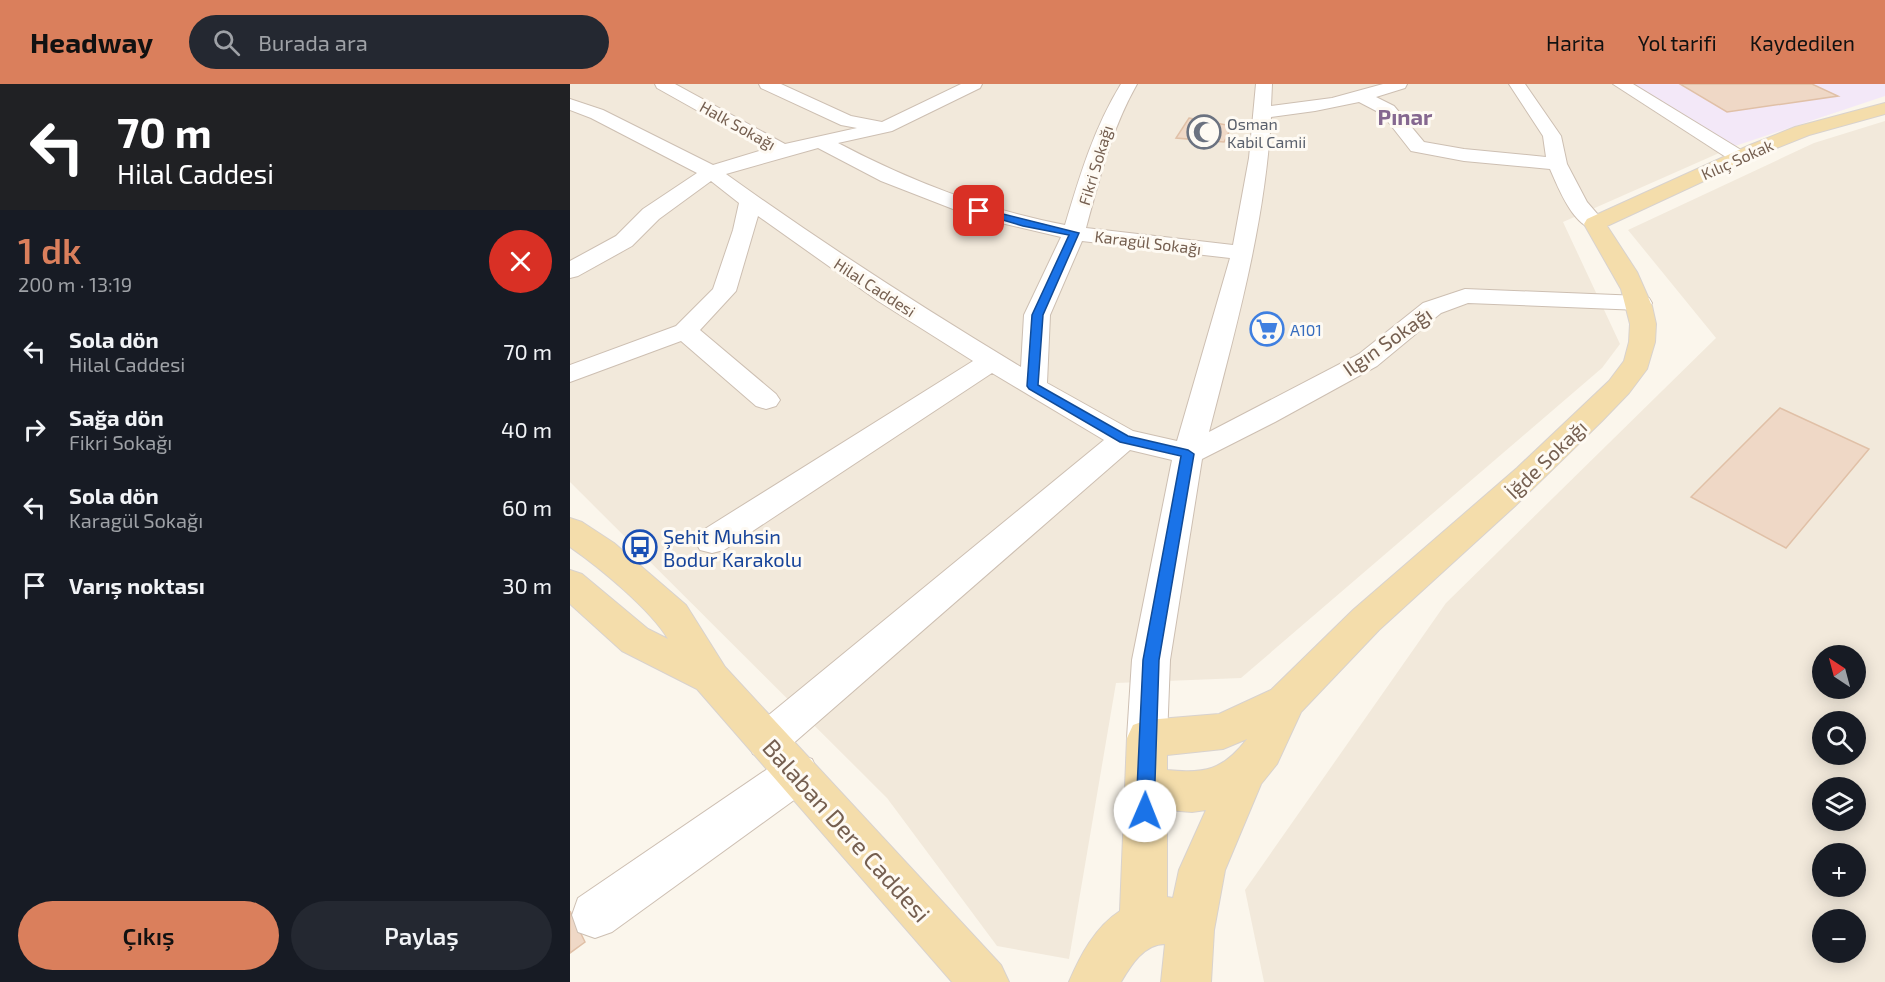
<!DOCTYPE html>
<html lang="tr">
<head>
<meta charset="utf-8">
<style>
  :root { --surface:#171b24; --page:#242831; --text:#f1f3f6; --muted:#9ea1a6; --accent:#da7f5c }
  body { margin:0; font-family:"Exo 2",sans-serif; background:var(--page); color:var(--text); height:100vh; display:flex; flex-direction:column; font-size:22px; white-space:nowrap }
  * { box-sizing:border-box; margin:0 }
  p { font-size:20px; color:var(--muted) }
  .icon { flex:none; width:33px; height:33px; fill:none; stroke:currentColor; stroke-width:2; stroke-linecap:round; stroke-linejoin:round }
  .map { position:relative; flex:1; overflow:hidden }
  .drawer { display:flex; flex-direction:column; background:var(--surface); width:570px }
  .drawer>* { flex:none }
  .hud { background:#202124; color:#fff; overflow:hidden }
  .needle { width:39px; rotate:324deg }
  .controls { position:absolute; left:1242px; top:561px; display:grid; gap:12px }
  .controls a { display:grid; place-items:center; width:54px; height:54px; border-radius:50%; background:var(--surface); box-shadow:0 3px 15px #0003; font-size:30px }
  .pin { position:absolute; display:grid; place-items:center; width:51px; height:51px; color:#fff; margin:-26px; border-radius:12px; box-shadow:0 3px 9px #0006 }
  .me { position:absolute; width:66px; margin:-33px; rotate:1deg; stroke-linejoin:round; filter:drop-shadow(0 0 4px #0008) }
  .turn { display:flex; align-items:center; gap:21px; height:126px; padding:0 18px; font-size:27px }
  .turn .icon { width:78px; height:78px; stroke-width:2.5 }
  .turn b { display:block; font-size:42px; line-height:51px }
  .round { display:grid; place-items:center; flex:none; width:63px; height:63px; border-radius:32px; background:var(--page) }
  .overview { display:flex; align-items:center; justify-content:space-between; height:102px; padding:0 18px }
  h1 { font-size:36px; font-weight:600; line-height:45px; color:var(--accent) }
  .primary-button { display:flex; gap:12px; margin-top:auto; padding:12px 18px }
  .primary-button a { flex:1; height:69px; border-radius:36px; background:var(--accent); color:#111; font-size:24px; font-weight:600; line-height:69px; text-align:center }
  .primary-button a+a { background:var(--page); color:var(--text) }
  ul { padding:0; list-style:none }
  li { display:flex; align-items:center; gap:18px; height:78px; padding:0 18px }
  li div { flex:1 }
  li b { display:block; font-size:22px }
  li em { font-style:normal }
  header { display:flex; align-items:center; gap:36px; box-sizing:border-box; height:84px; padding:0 30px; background:var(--accent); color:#111 }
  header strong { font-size:28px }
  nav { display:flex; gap:33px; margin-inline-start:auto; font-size:21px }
  .search { width:420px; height:54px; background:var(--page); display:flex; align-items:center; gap:15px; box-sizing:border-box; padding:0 21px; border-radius:33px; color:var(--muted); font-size:22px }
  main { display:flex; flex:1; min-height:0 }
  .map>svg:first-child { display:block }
</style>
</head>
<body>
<header>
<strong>Headway</strong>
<div class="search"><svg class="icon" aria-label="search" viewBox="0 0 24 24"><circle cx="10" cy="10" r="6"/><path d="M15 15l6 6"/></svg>Burada ara</div>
<nav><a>Harita</a><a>Yol tarifi</a><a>Kaydedilen</a></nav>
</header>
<main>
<section class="drawer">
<div class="hud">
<div class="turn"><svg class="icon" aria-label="left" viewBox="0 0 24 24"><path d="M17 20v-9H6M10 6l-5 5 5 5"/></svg><div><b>70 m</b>Hilal Caddesi</div></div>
</div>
<div class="overview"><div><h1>1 dk</h1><p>200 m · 13:19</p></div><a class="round" style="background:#d93025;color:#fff"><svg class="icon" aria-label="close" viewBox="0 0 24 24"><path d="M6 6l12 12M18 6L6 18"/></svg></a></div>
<ul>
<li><svg class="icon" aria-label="left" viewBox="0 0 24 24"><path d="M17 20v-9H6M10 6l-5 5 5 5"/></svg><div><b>Sola dön</b><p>Hilal Caddesi</p></div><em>70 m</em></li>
<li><svg class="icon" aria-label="right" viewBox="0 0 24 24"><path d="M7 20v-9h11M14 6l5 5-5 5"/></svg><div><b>Sağa dön</b><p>Fikri Sokağı</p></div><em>40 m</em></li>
<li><svg class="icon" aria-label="left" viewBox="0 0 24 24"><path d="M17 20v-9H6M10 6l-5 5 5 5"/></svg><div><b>Sola dön</b><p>Karagül Sokağı</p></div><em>60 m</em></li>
<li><svg class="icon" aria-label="arrive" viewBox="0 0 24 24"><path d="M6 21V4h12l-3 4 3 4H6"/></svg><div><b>Varış noktası</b></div><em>30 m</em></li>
</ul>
<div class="primary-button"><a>Çıkış</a><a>Paylaş</a></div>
</section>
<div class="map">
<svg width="1315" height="898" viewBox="0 0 1315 898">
  <rect width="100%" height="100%" fill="#fbf6ec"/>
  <!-- residential -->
  <g fill="#f2e9db" fill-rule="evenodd">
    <path d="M 0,0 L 1058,0 L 1165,62 L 993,138 L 1050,260 L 1032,284 L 671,594 L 546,599 L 499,875 L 427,862 L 317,714 L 0,398 Z"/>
    <path d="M 1315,37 L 1315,898 L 694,898 L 675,806 L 876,519 L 1146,254 L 1058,146 L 1244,59 ZM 1252,572 L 1286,572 L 1286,604 L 1252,604 ZM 1252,638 L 1286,638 L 1286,670 L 1252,670 ZM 1252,704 L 1286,704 L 1286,736 L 1252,736 ZM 1252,770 L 1286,770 L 1286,802 L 1252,802 ZM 1252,836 L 1286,836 L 1286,868 L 1252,868 Z"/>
  </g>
  <!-- education -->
  <path fill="#f3e8f8" d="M 1058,0 L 1315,0 L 1315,12 L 1165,62 Z"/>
  <!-- building -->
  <g fill="#efd8c6" stroke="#e0c0a7" stroke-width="1.5">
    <path d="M 1110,0 L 1242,0 L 1268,12 L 1157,28 Z"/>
    <path d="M 619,34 L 662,42 L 654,58 L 606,54 Z"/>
    <path d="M 1210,324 L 1299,365 L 1216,464 L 1121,413 Z"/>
    <path d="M 0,827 L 15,858 L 0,869 Z"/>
  </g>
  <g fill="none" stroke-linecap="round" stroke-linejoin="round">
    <!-- minor casing -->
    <g stroke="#cdbfb2" stroke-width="2">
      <g id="minor">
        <path d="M 85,0 L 105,0 L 215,60 L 287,44 L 271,41 L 191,4 L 189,0 L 211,0 L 281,32 L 312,38 L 391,0 L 412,0 L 410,4 L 322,47 L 268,59 C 342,98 413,125 495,141 C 510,91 524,44 551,0 L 567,0 C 541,46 530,93 516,144 L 663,161 L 679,74 L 686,0 L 702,0 L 701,22 L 762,14 L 813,0 L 837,0 L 835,4 L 806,13 L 824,22 L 854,58 L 894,65 L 976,73 L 973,52 L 939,0 L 955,0 L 991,52 L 997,80 L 1017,118 L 1036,140 L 1033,145 C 1006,151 989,105 980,85 L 894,77 L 841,67 L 812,30 L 789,18 L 745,27 L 701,33 C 695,141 666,243 639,348 L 789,270 L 853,219 L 895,205 L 1070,212 L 1079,214 L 1082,219 L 1079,224 L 1070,226 L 898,219 L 871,229 L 807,282 L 705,338 L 632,375 L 600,576 L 597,654 L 591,667 L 577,672 L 563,667 L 557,654 L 562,576 L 602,376 L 560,366 L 211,670 L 197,675 L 183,670 L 177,657 L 183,644 L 534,356 L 422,289 L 154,466 L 142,469 L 130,466 L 125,457 L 130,448 L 403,277 L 308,217 L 188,132 L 166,207 L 130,246 L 206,310 L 210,316 L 206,322 L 196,325 L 186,322 L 111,257 L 0,298 L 0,281 L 106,242 L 143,205 L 163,146 L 169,119 L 141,97 L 89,135 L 62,162 L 8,192 L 0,194 L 0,177 L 46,152 L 73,125 L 127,89 L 21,34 L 0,26 L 0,15 L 33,26 L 143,81 L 196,65 L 87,4 ZM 248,64 L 311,97 L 401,132 L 491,153 L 454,231 L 451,283 C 350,222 252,159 156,90 ZM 512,157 L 660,174 L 607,357 L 563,347 L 477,299 L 480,231 Z"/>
        <path d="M 1043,0 L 1063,0 L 1176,69 L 1179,73 L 1176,77 L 1162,77 Z"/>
        <path d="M 227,670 L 242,675 L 248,689 L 242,703 L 42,848 L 25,854 L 8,848 L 2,831 L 8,814 L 212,675 Z"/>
      </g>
    </g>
    <!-- major casing -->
    <g stroke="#d8d2ce" stroke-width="2">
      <g id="major">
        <path d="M 1315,19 L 1315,30 L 1239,51 L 1194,69 L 1037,142 L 1067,188 L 1082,222 L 1086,240 L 1085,258 L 1077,285 L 1059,309 L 1032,337 L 945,422 L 809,546 L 731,628 L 707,680 L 691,700 L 655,786 L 644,846 L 641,898 L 591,898 L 595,860 C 574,860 561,881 551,898 L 499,898 C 510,872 525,843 550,827 L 557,654 L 563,641 L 577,636 L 649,630 L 701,606 L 783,526 L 947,384 L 1039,297 L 1054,277 L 1059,258 L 1060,240 L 1051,205 L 1014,140 L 1017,135 L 1180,61 L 1225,43 ZM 677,655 C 653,686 635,690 597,686 L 597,671 L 653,665 ZM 597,726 L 622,728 L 636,726 L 609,786 L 603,814 L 597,813 Z"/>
        <path d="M 0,434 L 12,438 L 44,459 L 116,521 L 155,583 L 431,881 L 439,898 L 382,898 L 127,605 L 52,567 L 0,520 L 0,486 L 12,490 L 78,545 L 98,555 C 81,526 29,483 0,463 Z"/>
      </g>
    </g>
    <!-- minor -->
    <use href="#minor" fill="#fff" fill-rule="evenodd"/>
    <!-- major -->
    <use href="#major" fill="#f4ddab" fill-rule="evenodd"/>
  </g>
  <!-- route -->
  <path fill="#1a73e8" stroke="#114b97" stroke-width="1.5" d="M 409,124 L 509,149 L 473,231 L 468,301 L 558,352 L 618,366 L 624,370 L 589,576 L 584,727 L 581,733 L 575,735 L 569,733 L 566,727 L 573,576 L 611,372 L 550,358 L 459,305 L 457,302 L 462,231 L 499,151 L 453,142 L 406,128 L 405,127 Z"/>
  <!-- icons -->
  <defs>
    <g id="mosque-ring" transform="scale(1.725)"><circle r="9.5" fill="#fefaf3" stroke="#6b7280" stroke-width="1.5"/><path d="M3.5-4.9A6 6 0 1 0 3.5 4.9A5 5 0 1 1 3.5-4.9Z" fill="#6b7280"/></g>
    <g id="supermarket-ring" transform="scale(1.725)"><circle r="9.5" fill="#fefaf3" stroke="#3f7fe0" stroke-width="1.5"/><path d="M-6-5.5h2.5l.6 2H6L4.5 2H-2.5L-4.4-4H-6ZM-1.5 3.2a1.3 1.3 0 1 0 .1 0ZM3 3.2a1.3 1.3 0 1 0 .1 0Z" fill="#3f7fe0"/></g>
    <g id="bus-ring" transform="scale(1.725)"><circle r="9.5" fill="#fefaf3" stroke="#1a4fb4" stroke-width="1.5"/><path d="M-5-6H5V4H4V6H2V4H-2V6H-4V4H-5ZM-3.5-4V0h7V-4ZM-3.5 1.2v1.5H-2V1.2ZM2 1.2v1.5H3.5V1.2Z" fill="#1a4fb4"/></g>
  </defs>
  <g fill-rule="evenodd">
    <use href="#mosque-ring" x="634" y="48"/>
    <use href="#supermarket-ring" x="697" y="245"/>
    <use href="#bus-ring" x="70" y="463"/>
  </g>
  <g text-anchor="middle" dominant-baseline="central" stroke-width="6" stroke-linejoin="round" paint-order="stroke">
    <!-- far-worship labels -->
    <g font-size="16" fill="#5b616d" stroke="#fefaf3" text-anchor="start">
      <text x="657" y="39">Osman<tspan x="657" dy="18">Kabil Camii</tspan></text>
    </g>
    <!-- far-street labels -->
    <g font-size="16" fill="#755f50" stroke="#fefaf3">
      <text transform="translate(168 41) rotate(29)">Halk Sokağı</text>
      <text transform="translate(1167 75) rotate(-24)">Kılıç Sokak</text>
      <text transform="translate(525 81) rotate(-73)">Fikri Sokağı</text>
      <text transform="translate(578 158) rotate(7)">Karagül Sokağı</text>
      <text transform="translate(305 203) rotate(33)">Hilal Caddesi</text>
    </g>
    <!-- far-shop labels -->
    <g font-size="16" fill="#366cbe" stroke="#fefaf3" text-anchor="start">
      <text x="720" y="245">A101</text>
    </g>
    <!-- street labels -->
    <g font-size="20" fill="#755f50" stroke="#fefaf3">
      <text transform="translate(817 257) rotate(-35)">Ilgın Sokağı</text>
      <text transform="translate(976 375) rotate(-44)">İğde Sokağı</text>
    </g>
    <!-- transit labels -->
    <g font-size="20" fill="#164399" stroke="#fefaf3" text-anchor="start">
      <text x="93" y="452">Şehit Muhsin<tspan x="93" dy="23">Bodur Karakolu</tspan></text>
    </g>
    <!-- far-district labels -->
    <g font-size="22" font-weight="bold" fill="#856890" stroke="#fefaf3">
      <text x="835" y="32">Pınar</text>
    </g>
    <!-- near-street labels -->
    <g font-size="24" fill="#755f50" stroke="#fefaf3">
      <text transform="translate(277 746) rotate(48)">Balaban Dere Caddesi</text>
    </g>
  </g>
</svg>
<div class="controls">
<a><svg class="needle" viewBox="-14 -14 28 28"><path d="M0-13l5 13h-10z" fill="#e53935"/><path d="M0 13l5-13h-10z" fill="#9ea1a6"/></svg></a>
<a><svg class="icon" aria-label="search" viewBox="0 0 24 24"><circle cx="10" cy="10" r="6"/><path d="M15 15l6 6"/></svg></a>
<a><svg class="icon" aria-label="layers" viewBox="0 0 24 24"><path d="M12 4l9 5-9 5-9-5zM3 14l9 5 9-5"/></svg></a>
<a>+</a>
<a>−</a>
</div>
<div class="pin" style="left:409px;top:127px;background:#d93025"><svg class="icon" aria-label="arrive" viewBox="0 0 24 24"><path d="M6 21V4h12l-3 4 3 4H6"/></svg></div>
<svg class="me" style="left:575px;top:727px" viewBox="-20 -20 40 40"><circle r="19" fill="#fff"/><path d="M0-13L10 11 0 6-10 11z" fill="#1a73e8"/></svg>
</div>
</main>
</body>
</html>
